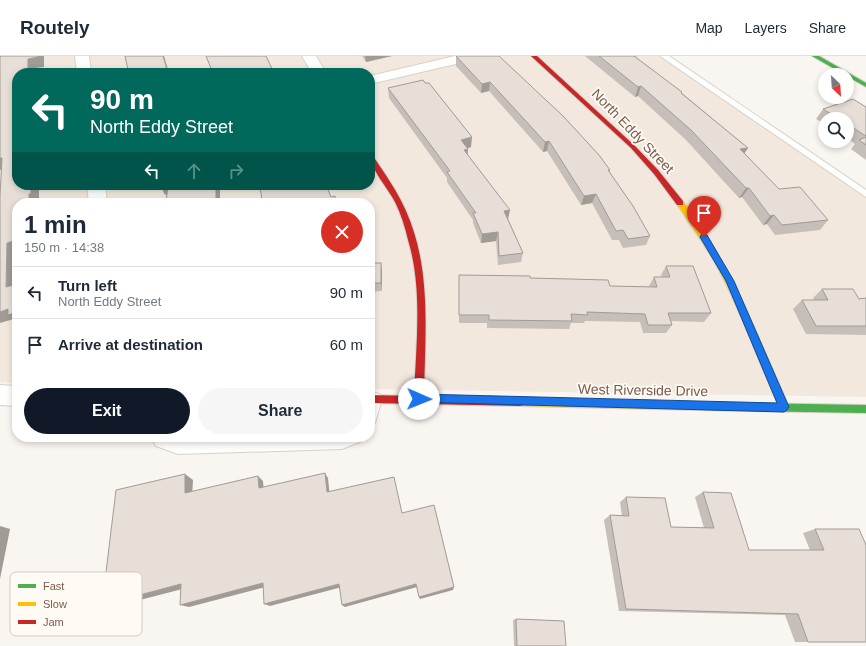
<!DOCTYPE html>
<html lang="en">
<head>
<meta charset="utf-8">
<style>
  :root { --surface:#fff; --page:#f6f6f7; --text:#1f2937; --muted:#747a83; --line:#e0e1e3; --accent:#111827 }
  body { margin:0; font-family:Arial,sans-serif; background:var(--page); color:var(--text); height:100vh; display:flex; flex-direction:column; font-size:15px; white-space:nowrap }
  * { box-sizing:border-box; margin:0 }
  p { font-size:13px; color:var(--muted) }
  .icon { flex:none; width:22px; height:22px; fill:none; stroke:currentColor; stroke-width:2; stroke-linecap:round; stroke-linejoin:round }
  .map { position:relative; flex:1; overflow:hidden }
  .drawer { position:absolute; left:12px; top:142px; width:363px; height:244px; display:flex; flex-direction:column; background:var(--surface); border-radius:16px; box-shadow:0 2px 6px #0003 }
  .drawer>* { flex:none }
  .guide { position:absolute; left:12px; top:12px; width:363px; height:122px; border-radius:16px; box-shadow:0 2px 6px #0003; background:#00695c; color:#fff; overflow:hidden }
  .needle { width:26px; rotate:155deg }
  .controls { position:absolute; left:818px; top:12px; display:grid; gap:8px }
  .controls a { display:grid; place-items:center; width:36px; height:36px; border-radius:50%; background:var(--surface); box-shadow:0 2px 6px #0003; font-size:20px }
  .pin { position:absolute; display:grid; place-items:center; width:34px; height:34px; color:#fff; margin:-41px -17px; border-radius:50% 50% 50% 0; rotate:-45deg; box-shadow:0 0 4px #0007 }
  .pin .icon { rotate:45deg }
  .me { position:absolute; width:44px; margin:-22px; rotate:91deg; stroke-linejoin:round; filter:drop-shadow(0 0 3px #0008) }
  .turn { display:flex; align-items:center; gap:14px; height:84px; padding:0 12px; font-size:18px }
  .turn .icon { width:52px; height:52px; stroke-width:2.5 }
  .turn b { display:block; font-size:28px; line-height:34px }
  .lanes { display:flex; align-items:center; height:38px; padding:0 12px; background:#0003; justify-content:center; gap:20px; direction:ltr }
  .lanes .off { opacity:.35 }
  .round { display:grid; place-items:center; flex:none; width:42px; height:42px; border-radius:21px; background:var(--page) }
  .summary { display:flex; align-items:center; justify-content:space-between; height:68px; padding:0 12px }
  h1 { font-size:24px; font-weight:800; line-height:30px }
  .button { display:flex; gap:8px; margin-top:auto; padding:8px 12px }
  .button a { flex:1; height:46px; border-radius:24px; background:var(--accent); color:#fff; font-size:16px; font-weight:800; line-height:46px; text-align:center }
  .button a+a { background:var(--page); color:var(--text) }
  ul { padding:0; list-style:none }
  li { display:flex; align-items:center; gap:12px; height:52px; padding:0 12px; border-top:1px solid var(--line) }
  li div { flex:1 }
  li b { display:block; font-size:15px }
  li em { font-style:normal }
  header { display:flex; align-items:center; gap:24px; box-sizing:border-box; height:56px; padding:0 20px; background:var(--surface); border-bottom:1px solid var(--line) }
  header strong { font-size:19px }
  nav { display:flex; gap:22px; margin-inline-start:auto; font-size:14px }
  .map>svg:first-child { display:block }
</style>
</head>
<body>
<header>
<strong>Routely</strong>
<nav><a>Map</a><a>Layers</a><a>Share</a></nav>
</header>
<div class="map">
<svg width="866" height="590" viewBox="0 0 866 590">
  <rect width="100%" height="100%" fill="#f9f5f0"/>
  <!-- residential -->
  <path fill="#f2e8de" fill-rule="evenodd" d="M 0,0 L 664,0 L 866,141 L 866,341 L 370,333 L 370,147 L 17,147 L 17,327 L 0,326 ZM 17,17 L 370,17 L 370,129 L 17,129 Z"/>
  <g fill="none" stroke-linecap="round" stroke-linejoin="round">
    <!-- lane casing -->
    <g stroke="#d7d1cb" stroke-width="2">
      <g id="lane">
        <path d="M 660,0 L 669,0 L 866,134 L 866,141 Z"/>
        <path d="M 376,337 L 381,339 L 382,343 L 375,367 L 370,369 L 370,342 L 371,339 Z"/>
        <path d="M 151,381 L 165,381 L 178,386 L 364,381 L 362,385 L 342,393 L 178,398 L 156,390 Z"/>
      </g>
    </g>
    <!-- street casing -->
    <g stroke="#d7d1cb" stroke-width="2">
      <g id="street">
        <path d="M 75,0 L 89,0 L 91,17 L 77,17 Z"/>
        <path d="M 302,0 L 316,0 L 326,17 L 312,17 Z"/>
        <path d="M 455,0 L 479,0 L 477,3 L 370,28 L 370,20 Z"/>
        <path d="M 87,129 L 105,129 L 107,147 L 89,147 Z"/>
        <path d="M 0,329 L 17,330 L 17,350 L 0,349 Z"/>
      </g>
    </g>
    <!-- fast casing -->
    <g stroke="#d9d2cb" stroke-width="2">
      <g id="fast">
        <path d="M 812,0 L 819,0 L 866,27 L 866,31 Z"/>
        <path d="M 697,346 L 866,349 L 866,357 L 697,354 L 694,353 L 692,350 L 694,347 Z"/>
      </g>
    </g>
    <!-- slow casing -->
    <g stroke="#d9d2cb" stroke-width="2">
      <g id="slow">
        <path d="M 677,145 L 683,145 C 730,208 758,280 789,351 L 787,354 L 784,355 L 781,354 C 760,310 744,263 722,220 C 709,194 692,171 676,147 Z"/>
        <path d="M 520,342 L 697,346 L 700,347 L 702,350 L 700,353 L 697,354 L 520,350 L 517,349 L 515,346 L 517,343 Z"/>
      </g>
    </g>
    <!-- jam casing -->
    <g stroke="#d9d2cb" stroke-width="2">
      <g id="jam">
        <path d="M 531,0 L 537,0 L 635,90 L 658,114 L 683,145 L 683,149 L 677,149 L 654,118 L 631,92 Z"/>
        <path d="M 370,98 L 373,100 C 385,118 398,136 406,155 C 432,213 425,278 424,340 L 520,342 L 523,343 L 525,346 L 523,349 L 520,350 L 370,347 L 370,339 L 414,340 C 416,289 423,233 408,184 C 405,171 401,158 395,146 C 388,132 370,113 370,98 Z"/>
      </g>
    </g>
    <!-- lane -->
    <use href="#lane" fill="#fefefd" fill-rule="evenodd"/>
    <!-- street -->
    <use href="#street" fill="#fefefd" fill-rule="evenodd"/>
    <!-- fast -->
    <use href="#fast" fill="#4caf50" fill-rule="evenodd"/>
    <!-- slow -->
    <use href="#slow" fill="#ffc107" fill-rule="evenodd"/>
    <!-- jam -->
    <use href="#jam" fill="#c62828" fill-rule="evenodd"/>
  </g>
  <!-- wall -->
  <g fill="#c6bfb9">
    <path d="M 362,0 L 392,0 L 366,6 Z"/>
    <path d="M 456,0 L 610,114 L 609,116 L 650,180 L 646,189 L 623,192 L 619,184 L 612,184 L 592,147 L 581,149 L 547,95 L 543,96 L 489,35 L 481,37 L 456,10 Z"/>
    <path d="M 585,0 L 638,0 L 635,1 L 682,36 L 682,37 L 748,92 L 744,97 L 779,133 L 828,164 L 820,174 L 775,179 L 767,168 L 763,169 L 742,141 L 739,142 L 686,84 L 638,40 L 635,41 Z"/>
    <path d="M 388,32 L 471,91 L 468,92 L 468,99 L 508,163 L 523,197 L 521,206 L 498,209 L 496,185 L 481,187 L 473,167 L 473,164 L 447,126 L 447,122 L 389,42 Z"/>
    <path d="M 866,51 L 866,104 L 851,93 L 855,88 L 847,82 L 847,63 L 825,63 L 825,68 L 816,63 L 823,53 Z"/>
    <path d="M 370,207 L 382,215 L 382,235 L 370,236 Z"/>
    <path d="M 666,210 L 711,257 L 704,266 L 671,265 L 672,269 L 666,277 L 643,277 L 640,266 L 585,265 L 584,267 L 571,267 L 569,273 L 487,272 L 487,267 L 459,267 L 459,219 L 530,222 L 610,230 L 649,231 L 649,230 L 654,221 L 662,221 L 661,219 Z"/>
    <path d="M 822,233 L 859,243 L 866,242 L 866,279 L 806,278 L 793,253 L 802,244 L 814,244 L 813,242 Z"/>
    <path d="M 703,436 L 749,494 L 810,494 L 803,477 L 815,473 L 866,489 L 866,586 L 795,586 L 785,559 L 619,555 L 604,464 L 610,459 L 622,460 L 620,446 L 626,441 L 671,471 L 704,472 L 695,441 Z"/>
    <path d="M 516,563 L 566,590 L 514,590 L 513,564 Z"/>
  </g>
  <!-- shaded-wall -->
  <g fill="#a19b96">
    <path d="M 38,0 L 44,0 L 44,11 L 35,12 L 35,17 L 28,17 L 28,3 Z"/>
    <path d="M 163,0 L 164,0 L 169,17 L 168,17 Z"/>
    <path d="M 365,0 L 392,0 L 366,6 Z"/>
    <path d="M 490,26 L 489,35 L 481,37 L 482,28 Z"/>
    <path d="M 641,30 L 638,40 L 635,41 L 638,31 Z"/>
    <path d="M 472,81 L 471,91 L 461,94 L 461,84 Z"/>
    <path d="M 549,85 L 547,95 L 543,96 L 545,86 Z"/>
    <path d="M 748,92 L 742,101 L 740,93 Z"/>
    <path d="M 468,93 L 467,102 L 464,94 Z"/>
    <path d="M 0,102 L 2,102 L 11,111 L 0,114 Z"/>
    <path d="M 31,129 L 39,129 L 39,147 L 29,147 L 29,138 Z"/>
    <path d="M 160,129 L 170,129 L 174,136 L 165,139 Z"/>
    <rect x="216" y="129" width="4" height="18"/>
    <path d="M 746,132 L 749,132 L 742,141 L 739,142 Z"/>
    <path d="M 596,138 L 592,147 L 581,149 L 584,140 Z"/>
    <path d="M 293,145 L 294,147 L 281,147 Z"/>
    <path d="M 510,154 L 508,163 L 502,164 L 504,155 Z"/>
    <path d="M 774,159 L 767,168 L 763,169 L 770,160 Z"/>
    <path d="M 498,176 L 496,185 L 481,187 L 482,178 Z"/>
    <path d="M 17,184 L 16,240 L 6,231 L 7,187 Z"/>
    <path d="M 381,207 L 382,215 L 382,235 L 381,227 Z"/>
    <path d="M 8,253 L 17,256 L 17,266 L 14,263 L 0,267 L 0,256 Z"/>
    <path d="M 325,417 L 328,422 L 330,442 L 327,436 Z"/>
    <path d="M 185,418 L 193,424 L 192,442 L 185,437 Z"/>
    <path d="M 258,420 L 263,425 L 264,437 L 259,432 Z"/>
    <path d="M 0,470 L 10,473 L 0,523 Z"/>
    <path d="M 263,527 L 269,530 L 189,551 L 180,549 Z"/>
    <path d="M 181,528 L 190,531 L 113,551 L 102,549 Z"/>
    <path d="M 339,528 L 342,531 L 270,550 L 264,548 Z"/>
    <path d="M 416,528 L 417,531 L 345,551 L 342,549 Z"/>
    <path d="M 454,531 L 453,534 L 420,543 L 419,541 Z"/>
  </g>
  <!-- building -->
  <g fill="#e6ded7" stroke="#a19b96">
    <path d="M 0,0 L 38,0 L 38,1 L 28,3 L 28,17 L 17,17 L 17,129 L 31,129 L 31,138 L 29,138 L 29,147 L 17,147 L 17,184 L 7,187 L 6,231 L 17,228 L 17,256 L 8,259 L 8,253 L 0,256 L 0,140 L 2,102 L 0,102 Z"/>
    <path d="M 125,0 L 163,0 L 168,17 L 124,17 L 124,15 L 128,14 Z"/>
    <path d="M 206,0 L 266,0 L 274,17 L 213,17 Z"/>
    <path d="M 456,0 L 499,0 L 563,60 L 599,99 L 610,114 L 608,114 L 633,150 L 650,180 L 628,183 L 623,174 L 616,175 L 596,138 L 584,140 L 549,85 L 545,86 L 490,26 L 482,28 Z"/>
    <path d="M 599,0 L 634,0 L 682,36 L 681,37 L 748,92 L 740,93 L 779,133 L 800,131 L 828,164 L 782,169 L 774,159 L 770,160 L 749,132 L 746,132 L 691,74 L 641,30 L 638,31 Z"/>
    <path d="M 423,24 L 425,27 L 429,27 L 472,81 L 461,84 L 468,93 L 464,94 L 510,154 L 504,155 L 523,197 L 499,200 L 498,176 L 482,178 L 473,157 L 476,157 L 447,116 L 450,115 L 388,32 Z"/>
    <path d="M 853,43 L 866,51 L 866,80 L 847,68 L 847,63 L 839,63 L 823,53 Z"/>
    <path d="M 866,81 L 866,89 L 859,84 Z"/>
    <path d="M 168,129 L 216,129 L 216,147 L 166,147 Z"/>
    <path d="M 259,129 L 326,129 L 331,141 L 335,140 L 336,147 L 293,147 L 293,145 L 281,147 L 262,147 L 261,137 Z"/>
    <rect x="370" y="207" width="11" height="20"/>
    <path d="M 666,210 L 693,210 L 711,257 L 668,257 L 672,269 L 648,269 L 645,258 L 587,256 L 588,259 L 571,258 L 572,265 L 489,264 L 489,259 L 459,259 L 459,219 L 530,220 L 530,222 L 608,224 L 610,230 L 657,231 L 654,221 L 670,221 Z"/>
    <path d="M 822,233 L 853,233 L 859,243 L 866,242 L 866,270 L 816,270 L 802,244 L 828,244 Z"/>
    <path d="M 325,417 L 327,436 L 394,421 L 402,457 L 434,449 L 454,531 L 419,541 L 416,528 L 342,549 L 339,528 L 264,548 L 263,527 L 180,549 L 181,528 L 102,549 L 116,434 L 185,418 L 185,437 L 258,420 L 259,432 Z"/>
    <path d="M 703,436 L 731,437 L 749,494 L 824,494 L 815,473 L 859,473 L 866,489 L 866,586 L 808,586 L 798,558 L 626,553 L 610,459 L 629,460 L 626,441 L 665,442 L 671,471 L 714,472 Z"/>
    <path d="M 516,563 L 564,565 L 566,590 L 517,590 Z"/>
  </g>
  <!-- route -->
  <path fill="#1a73e8" stroke="#114b97" d="M 701,179 L 707,179 L 734,225 L 789,351 L 787,354 L 784,356 L 415,346 L 414,343 L 415,340 L 419,338 L 777,347 L 726,225 L 700,181 Z"/>
  <g text-anchor="middle" dominant-baseline="central" stroke-width="3.5" stroke-linejoin="round" paint-order="stroke">
    <!-- street labels -->
    <g font-size="14" fill="#7a5c4d" stroke="#fffaf3">
      <text transform="translate(633 75) rotate(46)">North Eddy Street</text>
      <text transform="translate(643 334) rotate(1)">West Riverside Drive</text>
    </g>
  </g>
  <!-- legend -->
  <rect x="10" y="516" width="132" height="64" rx="6" fill="#fffaf3" stroke="#d7cbc1" stroke-width="1"/>
  <rect x="18" y="528" width="18" height="4" fill="#4caf50"/>
  <rect x="18" y="546" width="18" height="4" fill="#ffc107"/>
  <rect x="18" y="564" width="18" height="4" fill="#c62828"/>
  <g font-size="11" fill="#7a5c4d">
    <text x="43" y="534">Fast</text>
    <text x="43" y="552">Slow</text>
    <text x="43" y="570">Jam</text>
  </g>
</svg>
<div class="controls">
<a><svg class="needle" viewBox="-14 -14 28 28"><path d="M0-13l5 13h-10z" fill="#e53935"/><path d="M0 13l5-13h-10z" fill="#747a83"/></svg></a>
<a><svg class="icon" aria-label="search" viewBox="0 0 24 24"><circle cx="10" cy="10" r="6"/><path d="M15 15l6 6"/></svg></a>
</div>
<div class="pin" style="left:704px;top:181px;background:#d93025"><svg class="icon" aria-label="arrive" viewBox="0 0 24 24"><path d="M6 21V4h12l-3 4 3 4H6"/></svg></div>
<svg class="me" style="left:419px;top:343px" viewBox="-20 -20 40 40"><circle r="19" fill="#fff"/><path d="M0-13L10 11 0 6-10 11z" fill="#1a73e8"/></svg>
<div class="guide">
<div class="turn"><svg class="icon" aria-label="left" viewBox="0 0 24 24"><path d="M17 20v-9H6M10 6l-5 5 5 5"/></svg><div><b>90 m</b>North Eddy Street</div></div>
<div class="lanes"><svg class="icon" aria-label="left" viewBox="0 0 24 24"><path d="M17 20v-9H6M10 6l-5 5 5 5"/></svg><svg class="icon off" aria-label="ahead" viewBox="0 0 24 24"><path d="M12 20V5M6 11l6-6 6 6"/></svg><svg class="icon off" aria-label="right" viewBox="0 0 24 24"><path d="M7 20v-9h11M14 6l5 5-5 5"/></svg></div>
</div>
<section class="drawer">
<div class="summary"><div><h1>1 min</h1><p>150 m · 14:38</p></div><a class="round" style="background:#d93025;color:#fff"><svg class="icon" aria-label="close" viewBox="0 0 24 24"><path d="M6 6l12 12M18 6L6 18"/></svg></a></div>
<ul>
<li><svg class="icon" aria-label="left" viewBox="0 0 24 24"><path d="M17 20v-9H6M10 6l-5 5 5 5"/></svg><div><b>Turn left</b><p>North Eddy Street</p></div><em>90 m</em></li>
<li><svg class="icon" aria-label="arrive" viewBox="0 0 24 24"><path d="M6 21V4h12l-3 4 3 4H6"/></svg><div><b>Arrive at destination</b></div><em>60 m</em></li>
</ul>
<div class="button"><a>Exit</a><a>Share</a></div>
</section>
</div>
</body>
</html>
